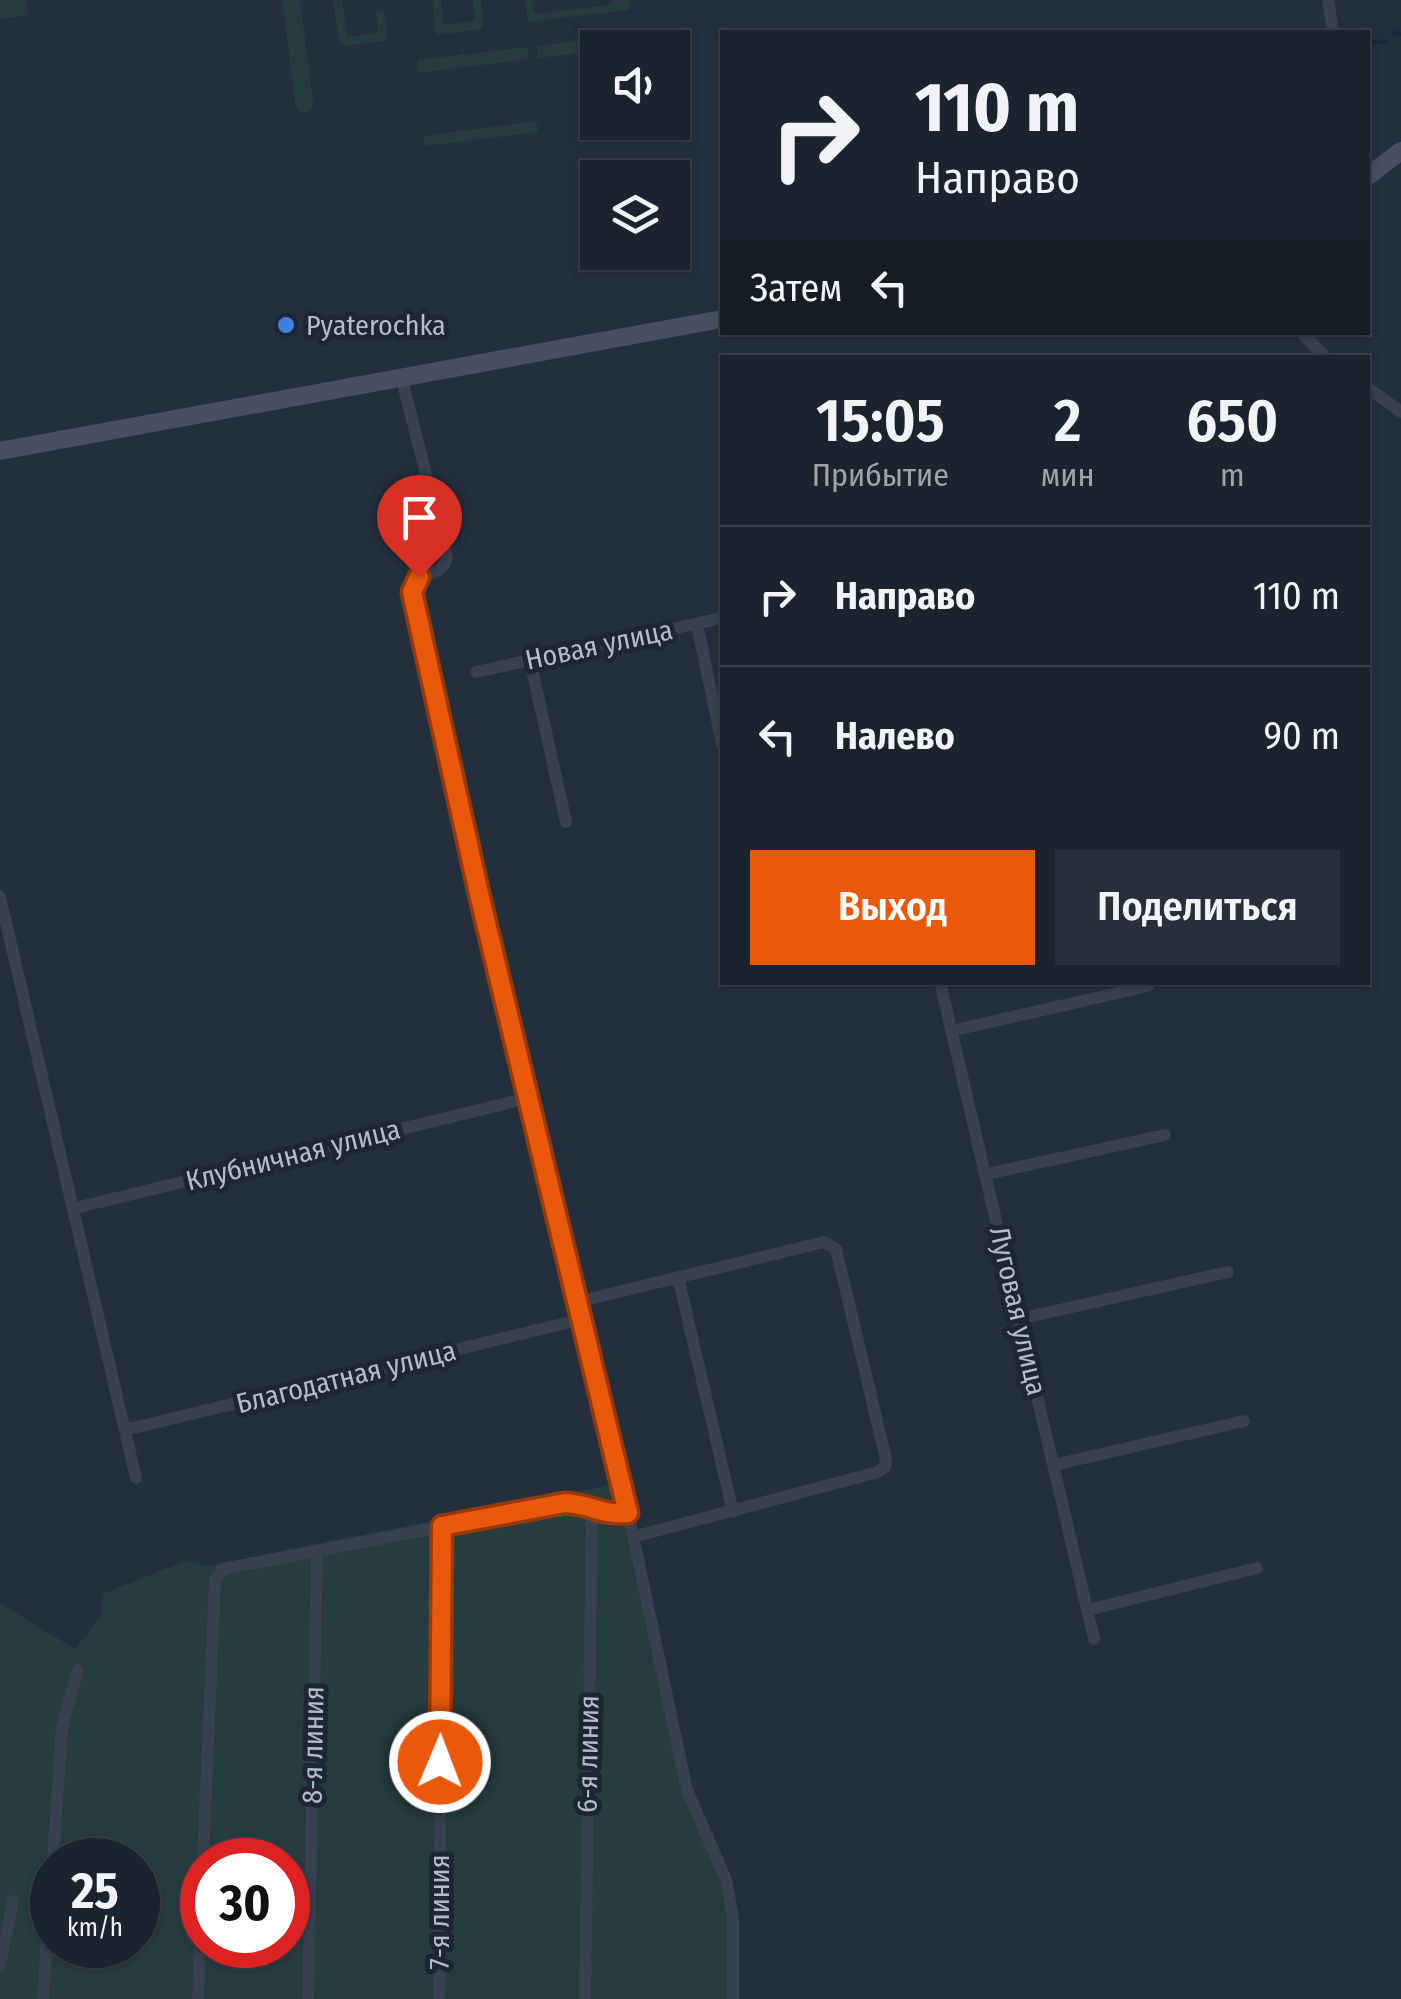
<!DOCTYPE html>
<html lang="ru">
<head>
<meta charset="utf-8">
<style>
  :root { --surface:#1b232e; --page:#282f3a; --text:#f1f3f6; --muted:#a0a4aa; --line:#39404a; --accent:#ea580c }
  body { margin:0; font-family:"Fira Sans Condensed",sans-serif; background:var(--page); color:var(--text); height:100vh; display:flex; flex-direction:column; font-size:38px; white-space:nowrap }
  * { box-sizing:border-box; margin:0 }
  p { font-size:32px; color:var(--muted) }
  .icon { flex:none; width:55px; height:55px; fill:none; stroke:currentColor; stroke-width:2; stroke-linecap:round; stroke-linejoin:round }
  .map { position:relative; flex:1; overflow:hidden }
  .panel { position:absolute; left:720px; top:355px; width:650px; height:630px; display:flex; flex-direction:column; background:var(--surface); border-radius:0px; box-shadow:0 2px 8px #0004,0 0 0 2px var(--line) }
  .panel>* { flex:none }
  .guide { position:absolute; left:720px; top:30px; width:650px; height:305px; border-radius:0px; box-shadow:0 2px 8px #0004,0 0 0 2px var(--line); background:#1b232e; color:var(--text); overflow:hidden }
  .controls { position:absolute; left:580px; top:30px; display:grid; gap:20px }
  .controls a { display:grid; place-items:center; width:110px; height:110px; border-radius:0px; background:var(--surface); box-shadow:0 2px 8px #0004,0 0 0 2px var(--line); font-size:50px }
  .speed { position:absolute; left:30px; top:1838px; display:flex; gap:20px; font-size:50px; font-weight:700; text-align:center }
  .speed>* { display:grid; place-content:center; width:130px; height:130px; border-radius:50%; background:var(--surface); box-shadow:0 2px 8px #0004,0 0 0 2px var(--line); line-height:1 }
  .speed small { font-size:25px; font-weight:400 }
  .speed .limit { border:15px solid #d22; background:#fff; color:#111 }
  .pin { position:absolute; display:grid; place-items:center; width:85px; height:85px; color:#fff; margin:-102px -42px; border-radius:50% 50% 50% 0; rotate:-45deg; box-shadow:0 0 10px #0007 }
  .pin .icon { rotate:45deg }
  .me { position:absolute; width:110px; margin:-55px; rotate:1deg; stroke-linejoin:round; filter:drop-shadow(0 0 8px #0008) }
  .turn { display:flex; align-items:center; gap:35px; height:210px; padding:0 30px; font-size:45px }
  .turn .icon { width:130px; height:130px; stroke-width:2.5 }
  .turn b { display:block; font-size:70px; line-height:85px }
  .then { display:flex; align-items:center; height:95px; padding:0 30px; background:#0003; gap:20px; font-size:38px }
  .eta { display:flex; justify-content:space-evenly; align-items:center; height:170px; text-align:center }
  .eta b { font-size:60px; font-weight:600; line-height:70px }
  .cta { display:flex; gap:20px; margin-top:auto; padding:20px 30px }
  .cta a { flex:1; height:115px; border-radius:0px; background:var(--accent); color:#fff; font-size:40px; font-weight:600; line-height:115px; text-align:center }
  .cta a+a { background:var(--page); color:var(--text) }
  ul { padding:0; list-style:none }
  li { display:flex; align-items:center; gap:30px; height:140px; padding:0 30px; border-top:2px solid var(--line) }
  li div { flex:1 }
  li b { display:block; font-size:38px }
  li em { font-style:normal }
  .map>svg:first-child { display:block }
</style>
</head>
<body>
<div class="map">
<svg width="1401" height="1999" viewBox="0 0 1401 1999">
  <rect width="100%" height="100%" fill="#242f3e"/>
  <!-- green -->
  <g fill="#263c3f" fill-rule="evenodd">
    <path d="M 0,0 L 27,0 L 29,15 L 0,19 Z"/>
    <path d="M 282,0 L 300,0 L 313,102 L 311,109 L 306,112 L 299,111 L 295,104 Z"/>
    <path d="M 333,0 L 342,0 L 347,37 L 378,33 L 376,12 L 384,11 L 387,36 L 384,41 L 342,46 L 339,43 Z"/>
    <path d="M 432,0 L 441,0 L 444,25 L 475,21 L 473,0 L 481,0 L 484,25 L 481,29 L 436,35 Z"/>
    <path d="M 525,0 L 532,0 L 534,14 L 612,5 L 613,0 L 629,0 L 630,10 L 528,22 Z"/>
    <path d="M 653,32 L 655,44 L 598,48 L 597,51 L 538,58 L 537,46 Z"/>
    <path d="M 527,47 L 529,59 L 418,73 L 417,60 Z"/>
    <path d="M 536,121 L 538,132 L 425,146 L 423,136 Z"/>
    <path d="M 615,1484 L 682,1791 L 720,1881 L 728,1917 L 728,1999 L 0,1999 L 0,1603 L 75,1649 L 101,1617 L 102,1594 L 185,1561 L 207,1566 ZM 52,1860 L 138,1860 L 138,1945 L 52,1945 ZM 202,1860 L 288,1860 L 288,1945 L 202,1945 Z"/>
  </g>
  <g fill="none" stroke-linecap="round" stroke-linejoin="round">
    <!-- stream -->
    <g stroke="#17263c" stroke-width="4">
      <path d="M 1395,33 L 1401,34"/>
      <path d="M 1368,43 L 1385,41"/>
    </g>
    <!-- minor -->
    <g stroke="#38414e" stroke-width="12">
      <path d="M 1328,0 L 1333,32"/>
      <path d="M 1301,332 L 1326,358"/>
      <path d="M 401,376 L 447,557 C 444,572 432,573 419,577 L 412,592 L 480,898 L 628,1513 L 687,1790 L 726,1880 L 733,1917 L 733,1999"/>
      <path d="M 1368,388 L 1401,412"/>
      <path d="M 697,624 L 722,744"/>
      <path d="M 530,660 L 566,822"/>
      <path d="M 476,672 L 722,618"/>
      <path d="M 0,897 L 136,1478"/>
      <path d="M 940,982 L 1094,1639"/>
      <path d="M 951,1031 L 1148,986"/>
      <path d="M 987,1174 L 1165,1135"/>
      <path d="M 75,1208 L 512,1102"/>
      <path d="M 678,1277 L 733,1512"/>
      <path d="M 577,1302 L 824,1242 L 836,1249 L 886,1459 L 885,1467 L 878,1472 L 633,1537"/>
      <path d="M 1019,1319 L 1228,1272"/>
      <path d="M 125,1430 L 566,1323"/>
      <path d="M 1054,1465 L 1244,1421"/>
      <path d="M 1088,1610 L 1257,1568"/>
      <path d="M 53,1860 L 62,1727 L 78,1670"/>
      <path d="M 203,1860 L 215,1580 L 223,1569 L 565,1503 C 591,1504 598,1515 628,1513"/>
      <path d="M 0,1964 L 13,1901"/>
      <path d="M 43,1999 L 52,1865"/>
      <path d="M 198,1999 L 202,1881"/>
      <path d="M 308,1999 L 317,1551"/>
      <path d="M 439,1999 L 442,1525"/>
      <path d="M 585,1999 L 592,1509"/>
    </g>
    <!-- secondary -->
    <g stroke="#465061" stroke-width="18">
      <path d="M 1368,176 L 1401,151"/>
      <path d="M 0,451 L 722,319"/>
    </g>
  </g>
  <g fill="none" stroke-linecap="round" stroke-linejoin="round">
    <!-- route casing -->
    <g stroke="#983908" stroke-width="25">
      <path id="route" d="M 419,577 L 412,592 L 480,898 L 628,1513 C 598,1515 591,1504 565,1503 L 442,1526 L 440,1762"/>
    </g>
    <!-- route -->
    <use href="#route" stroke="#ea580c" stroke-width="18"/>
  </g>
  <!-- markers -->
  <circle fill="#3f7fe0" stroke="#1d2633" stroke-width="4" cx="286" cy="325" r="10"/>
  <g text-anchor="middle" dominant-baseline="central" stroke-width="10" stroke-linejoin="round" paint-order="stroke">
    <!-- poi labels -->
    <g font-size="28" fill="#b4bcc9" stroke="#1d2633" text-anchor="start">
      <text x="306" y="325">Pyaterochka</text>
    </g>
    <!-- street labels -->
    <g font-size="28" fill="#b4bcc9" stroke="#1d2633">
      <text transform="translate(599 645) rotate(-12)">Новая улица</text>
      <text transform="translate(293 1155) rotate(-14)">Клубничная улица</text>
      <text transform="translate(1018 1311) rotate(77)">Луговая улица</text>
      <text transform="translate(346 1377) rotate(-14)">Благодатная улица</text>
      <text transform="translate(313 1745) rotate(-89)">8-я линия</text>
      <text transform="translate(588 1754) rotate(-89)">6-я линия</text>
      <text transform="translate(439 1912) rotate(-90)">7-я линия</text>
    </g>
  </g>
</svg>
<div class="controls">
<a><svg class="icon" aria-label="sound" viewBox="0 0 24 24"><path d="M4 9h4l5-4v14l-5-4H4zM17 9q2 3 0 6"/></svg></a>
<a><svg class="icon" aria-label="layers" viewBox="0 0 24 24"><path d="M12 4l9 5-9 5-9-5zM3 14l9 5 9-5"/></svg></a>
</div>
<div class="speed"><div>25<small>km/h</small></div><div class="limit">30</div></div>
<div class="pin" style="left:419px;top:577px;background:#d93025"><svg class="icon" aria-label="arrive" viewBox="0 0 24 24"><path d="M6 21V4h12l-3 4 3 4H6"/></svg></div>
<svg class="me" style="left:440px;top:1762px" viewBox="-20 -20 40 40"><circle r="17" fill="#ea580c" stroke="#fff" stroke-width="3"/><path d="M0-11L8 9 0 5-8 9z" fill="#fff"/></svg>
<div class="guide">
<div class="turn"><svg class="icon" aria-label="right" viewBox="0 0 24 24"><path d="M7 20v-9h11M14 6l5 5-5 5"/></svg><div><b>110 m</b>Направо</div></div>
<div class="then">Затем<svg class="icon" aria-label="left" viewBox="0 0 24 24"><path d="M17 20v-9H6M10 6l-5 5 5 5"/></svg></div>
</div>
<section class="panel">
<div class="eta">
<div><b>15:05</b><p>Прибытие</p></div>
<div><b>2</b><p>мин</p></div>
<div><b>650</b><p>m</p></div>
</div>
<ul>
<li><svg class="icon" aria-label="right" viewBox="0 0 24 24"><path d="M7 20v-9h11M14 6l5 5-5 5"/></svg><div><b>Направо</b></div><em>110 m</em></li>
<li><svg class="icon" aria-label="left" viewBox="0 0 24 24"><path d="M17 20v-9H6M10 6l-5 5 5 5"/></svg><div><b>Налево</b></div><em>90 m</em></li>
</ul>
<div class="cta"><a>Выход</a><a>Поделиться</a></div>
</section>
</div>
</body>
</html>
